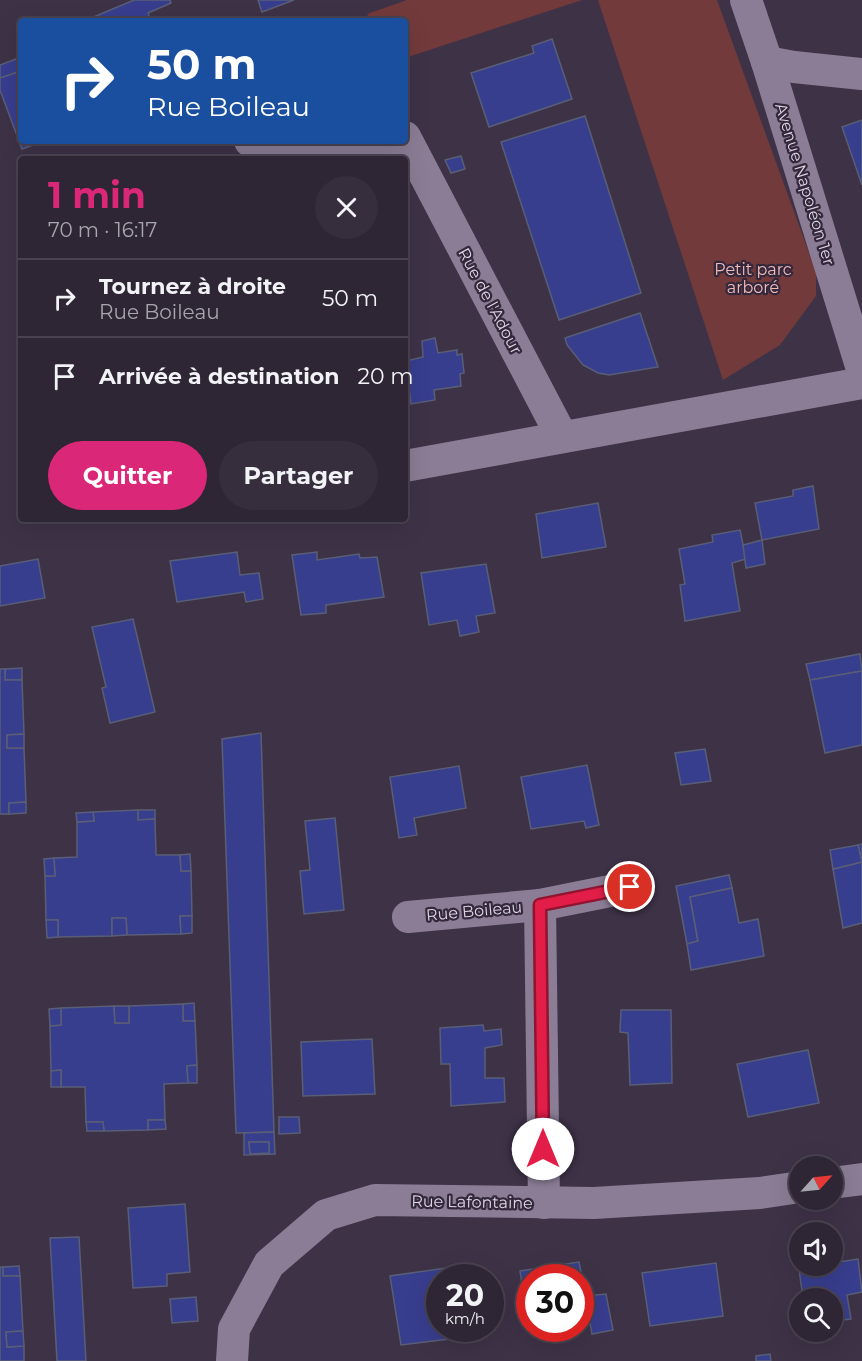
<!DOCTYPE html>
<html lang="fr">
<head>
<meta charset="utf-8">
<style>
  :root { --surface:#2e2635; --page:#362e3d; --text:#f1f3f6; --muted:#a7a5ad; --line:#494350; --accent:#db2777 }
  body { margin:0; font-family:Montserrat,sans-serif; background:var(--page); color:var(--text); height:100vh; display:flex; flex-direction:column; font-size:22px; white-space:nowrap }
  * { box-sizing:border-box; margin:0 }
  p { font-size:20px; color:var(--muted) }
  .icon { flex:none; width:33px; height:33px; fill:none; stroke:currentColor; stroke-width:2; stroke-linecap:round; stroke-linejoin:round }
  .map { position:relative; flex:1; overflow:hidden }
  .sheet { position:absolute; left:18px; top:156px; width:390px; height:366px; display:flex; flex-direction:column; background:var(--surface); border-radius:6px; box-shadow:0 6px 24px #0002,0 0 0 2px var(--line) }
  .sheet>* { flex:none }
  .top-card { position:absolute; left:18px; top:18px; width:390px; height:126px; border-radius:6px; box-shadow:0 6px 24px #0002,0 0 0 2px var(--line); background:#1a4fa0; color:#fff; overflow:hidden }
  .needle { width:39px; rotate:63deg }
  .controls { position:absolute; left:789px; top:1156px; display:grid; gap:12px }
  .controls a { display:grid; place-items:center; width:54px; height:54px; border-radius:50%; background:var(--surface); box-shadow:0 6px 24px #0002,0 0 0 2px var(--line); font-size:30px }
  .speed { position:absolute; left:426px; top:1264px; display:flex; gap:12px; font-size:30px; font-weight:700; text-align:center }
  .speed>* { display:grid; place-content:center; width:78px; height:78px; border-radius:50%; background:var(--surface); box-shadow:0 6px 24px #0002,0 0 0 2px var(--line); line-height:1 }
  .speed small { font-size:15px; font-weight:400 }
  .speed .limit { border:9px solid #d22; background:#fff; color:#111 }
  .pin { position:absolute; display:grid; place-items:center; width:51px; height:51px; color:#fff; margin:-26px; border:3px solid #fff; border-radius:50%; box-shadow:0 2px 6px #0007 }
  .me { position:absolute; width:66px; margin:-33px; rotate:0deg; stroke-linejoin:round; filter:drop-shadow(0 0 4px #0008) }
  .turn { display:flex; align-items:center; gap:21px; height:126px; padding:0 30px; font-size:27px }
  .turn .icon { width:78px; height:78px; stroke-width:2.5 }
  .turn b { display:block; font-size:42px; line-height:51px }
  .round { display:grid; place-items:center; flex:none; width:63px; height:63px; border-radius:32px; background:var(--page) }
  .overview { display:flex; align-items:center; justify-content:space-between; height:102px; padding:0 30px }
  h1 { font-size:36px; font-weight:700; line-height:45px; color:var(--accent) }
  .primary-button { display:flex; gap:12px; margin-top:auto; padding:12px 30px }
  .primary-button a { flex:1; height:69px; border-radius:36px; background:var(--accent); color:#fff; font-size:24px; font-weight:700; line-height:69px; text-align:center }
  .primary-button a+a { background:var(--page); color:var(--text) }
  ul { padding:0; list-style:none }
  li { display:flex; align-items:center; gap:18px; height:78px; padding:0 30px; border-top:2px solid var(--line) }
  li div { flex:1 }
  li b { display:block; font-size:22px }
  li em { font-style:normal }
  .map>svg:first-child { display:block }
</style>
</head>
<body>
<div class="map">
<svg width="862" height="1361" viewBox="0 0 862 1361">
  <rect width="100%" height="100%" fill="#3e3247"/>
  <!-- green -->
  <g fill="#733a3b">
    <path d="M 407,0 L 582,0 L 405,58 L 405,21 L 371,21 L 367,14 Z"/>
    <path d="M 598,0 L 717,0 L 816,272 L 816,296 L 780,345 L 723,380 Z"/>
  </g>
  <!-- building -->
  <g fill="#383e8e" stroke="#595e76" stroke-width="1.5" fill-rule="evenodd">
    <path d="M 134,0 L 170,0 L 171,3 L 148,13 L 151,21 L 84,21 Z"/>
    <path d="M 258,0 L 294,0 L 262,12 Z"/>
    <path d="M 552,39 L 572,99 L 489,127 L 471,73 L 534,53 L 532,46 Z"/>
    <path d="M 21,57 L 21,71 L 0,78 L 0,65 Z"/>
    <path d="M 21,71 L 21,141 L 44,141 L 22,149 L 0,90 L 0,78 Z"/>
    <path d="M 585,116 L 641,293 L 559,320 L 501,142 Z"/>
    <path d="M 862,120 L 862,185 L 842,127 Z"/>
    <path d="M 461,156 L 465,169 L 451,173 L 445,160 Z"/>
    <path d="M 640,313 L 658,367 L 609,375 L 598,373 L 583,365 L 567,345 L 565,338 Z"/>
    <path d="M 435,338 L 438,353 L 457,350 L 457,355 L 462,354 L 464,373 L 460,374 L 461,386 L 434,390 L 435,400 L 411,404 L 406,361 L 423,357 L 422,341 Z"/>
    <path d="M 813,486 L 819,529 L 762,540 L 755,503 L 793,496 L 793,490 Z"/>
    <path d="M 598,503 L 606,547 L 542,558 L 536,514 Z"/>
    <path d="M 740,530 L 746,559 L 732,563 L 740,611 L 685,621 L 680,585 L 685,584 L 679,549 L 713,542 L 712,535 Z"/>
    <path d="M 762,540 L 765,564 L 746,568 L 743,545 Z"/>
    <path d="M 237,552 L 240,575 L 259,573 L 263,599 L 246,602 L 244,592 L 177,602 L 170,561 Z"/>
    <path d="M 317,552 L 317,560 L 359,554 L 360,558 L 377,557 L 384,597 L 326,605 L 326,613 L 301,615 L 292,555 Z"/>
    <path d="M 38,559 L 45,598 L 0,606 L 0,566 Z"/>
    <path d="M 486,564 L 495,613 L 476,616 L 479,632 L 460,636 L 457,620 L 429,625 L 421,573 Z"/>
    <path d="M 133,619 L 155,712 L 110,723 L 102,688 L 106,687 L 92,627 Z"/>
    <path d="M 860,654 L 862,671 L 810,680 L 806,664 Z"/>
    <path d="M 22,668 L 22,680 L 5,680 L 5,669 Z"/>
    <path d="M 0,669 L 5,669 L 5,680 L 22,680 L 24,734 L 7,735 L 7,748 L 24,748 L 26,802 L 9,803 L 9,814 L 0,814 Z"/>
    <path d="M 862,671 L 862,745 L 825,753 L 810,680 Z"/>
    <path d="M 261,733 L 274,1132 L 236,1133 L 222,739 Z"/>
    <path d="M 24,734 L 24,748 L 7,748 L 7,735 Z"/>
    <path d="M 705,749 L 711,781 L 681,785 L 675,753 Z"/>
    <path d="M 587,765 L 599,825 L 586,828 L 584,821 L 531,829 L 521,777 Z"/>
    <path d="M 459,766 L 466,808 L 414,818 L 417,835 L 399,838 L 390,777 Z"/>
    <path d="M 26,802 L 26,813 L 9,814 L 9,803 Z"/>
    <path d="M 138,810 L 155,810 L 155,819 L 138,820 Z"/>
    <path d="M 138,810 L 138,820 L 155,819 L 156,855 L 180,855 L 181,871 L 191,871 L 192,916 L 180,916 L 181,934 L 127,935 L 126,918 L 112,918 L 112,936 L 58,937 L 58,920 L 46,920 L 45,876 L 55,876 L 54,858 L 77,857 L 77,822 L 94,821 L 93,812 Z"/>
    <path d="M 93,812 L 94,821 L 77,822 L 76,813 Z"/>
    <path d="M 335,818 L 344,910 L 304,914 L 300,871 L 310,870 L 305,821 Z"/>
    <path d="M 862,844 L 862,923 L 843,928 L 833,869 L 862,862 L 858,845 Z"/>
    <path d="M 858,845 L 862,862 L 833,869 L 830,850 Z"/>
    <path d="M 190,854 L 191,871 L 181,871 L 180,855 Z"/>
    <path d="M 54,858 L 55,876 L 45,876 L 44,859 Z"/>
    <path d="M 729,875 L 732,888 L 690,897 L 698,941 L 687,944 L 676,886 Z"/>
    <path d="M 732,888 L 739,923 L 758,919 L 764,956 L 691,970 L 687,944 L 698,941 L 690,897 Z"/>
    <path d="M 180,916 L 192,916 L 192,933 L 181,934 Z"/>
    <path d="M 112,918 L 126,918 L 127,935 L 112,936 Z"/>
    <path d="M 46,920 L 58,920 L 58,937 L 47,938 Z"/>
    <path d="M 194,1003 L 195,1021 L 183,1021 L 183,1004 Z"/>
    <path d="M 183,1004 L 183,1021 L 195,1021 L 197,1065 L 187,1066 L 188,1083 L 164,1084 L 165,1120 L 148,1120 L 148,1130 L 104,1131 L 103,1122 L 86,1122 L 85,1087 L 61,1087 L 61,1070 L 51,1071 L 50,1026 L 61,1025 L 61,1008 L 114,1006 L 115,1023 L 129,1023 L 129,1006 Z"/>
    <path d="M 114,1006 L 129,1006 L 129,1023 L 115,1023 Z"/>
    <path d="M 61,1008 L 61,1025 L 50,1026 L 49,1009 Z"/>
    <path d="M 621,1010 L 671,1010 L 672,1083 L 630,1085 L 628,1033 L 620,1032 Z"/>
    <path d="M 483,1025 L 484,1031 L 501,1029 L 502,1045 L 485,1048 L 485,1078 L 504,1078 L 505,1102 L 451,1106 L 450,1064 L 441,1064 L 440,1028 Z"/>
    <path d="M 372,1039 L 375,1094 L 303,1096 L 301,1042 Z"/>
    <path d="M 808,1050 L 819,1103 L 748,1117 L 737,1064 Z"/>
    <path d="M 197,1065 L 197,1083 L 188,1083 L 187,1066 Z"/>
    <path d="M 61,1070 L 61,1087 L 51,1087 L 51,1071 Z"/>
    <path d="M 279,1117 L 299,1117 L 300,1133 L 279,1134 Z"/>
    <path d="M 148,1120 L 165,1120 L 166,1129 L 148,1130 Z"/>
    <path d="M 86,1122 L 103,1122 L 104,1131 L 87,1131 Z"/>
    <path d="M 274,1132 L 275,1154 L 244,1155 L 244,1133 ZM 249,1142 L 269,1142 L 269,1153 L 250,1154 Z"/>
    <path d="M 249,1142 L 269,1142 L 269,1153 L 250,1154 Z"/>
    <path d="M 185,1204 L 190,1272 L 167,1274 L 167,1286 L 133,1288 L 128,1208 Z"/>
    <path d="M 79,1237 L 86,1361 L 57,1361 L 50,1238 Z"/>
    <path d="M 858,1259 L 862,1292 L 847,1295 L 851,1319 L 832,1321 L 832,1299 L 803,1299 L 799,1269 L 832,1266 L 832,1263 Z"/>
    <path d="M 579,1262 L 586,1296 L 606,1294 L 613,1330 L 592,1334 L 589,1318 L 580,1319 L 580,1278 L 530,1278 L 528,1326 L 520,1271 Z"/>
    <path d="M 716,1263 L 723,1316 L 650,1326 L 642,1273 Z"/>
    <path d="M 19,1266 L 20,1276 L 3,1276 L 3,1267 Z"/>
    <path d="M 0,1267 L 3,1267 L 3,1276 L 20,1276 L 23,1331 L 6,1332 L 7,1347 L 24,1346 L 24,1361 L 0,1361 Z"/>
    <path d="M 446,1268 L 448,1278 L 440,1278 L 440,1329 L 455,1329 L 457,1338 L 401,1345 L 390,1276 Z"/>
    <path d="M 196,1297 L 198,1321 L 172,1323 L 170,1299 Z"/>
    <path d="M 23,1331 L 24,1346 L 7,1347 L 6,1332 Z"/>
    <path d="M 770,1354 L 771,1361 L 756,1361 L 756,1356 Z"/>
  </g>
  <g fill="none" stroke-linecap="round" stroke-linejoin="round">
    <!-- minor -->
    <g stroke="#8a7d95" stroke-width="32">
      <path d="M 746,0 L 767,62 L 862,369"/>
      <path d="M 767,62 L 794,67 L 862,74"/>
      <path d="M 405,137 L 562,437"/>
      <path d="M 250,141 L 263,148 L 375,150 L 401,159"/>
      <path d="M 405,466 L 862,383"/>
      <path d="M 540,905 L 544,1203"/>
      <path d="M 408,917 L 540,905 L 630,887"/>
      <path d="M 832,1183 L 862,1179"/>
      <path d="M 232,1361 L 234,1329 L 269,1264 L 326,1215 L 375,1200 L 594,1203 L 760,1193 L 800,1187"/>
    </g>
  </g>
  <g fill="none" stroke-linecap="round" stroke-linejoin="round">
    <!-- route casing -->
    <g stroke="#92132f" stroke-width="15">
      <path id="route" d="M 543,1149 L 540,905 L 630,887"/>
    </g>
    <!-- route -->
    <use href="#route" stroke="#e11d48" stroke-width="10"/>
  </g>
  <g text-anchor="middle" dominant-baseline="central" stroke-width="4.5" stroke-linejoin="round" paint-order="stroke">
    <!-- street labels -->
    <g font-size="16" fill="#ded7e4" stroke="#34283c">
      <text transform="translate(805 184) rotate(73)">Avenue Napoléon 1er</text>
      <text transform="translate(490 301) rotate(62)">Rue de l'Adour</text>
      <text transform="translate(474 911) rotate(-5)">Rue Boileau</text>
      <text transform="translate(472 1202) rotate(1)">Rue Lafontaine</text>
    </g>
    <!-- park labels -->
    <g font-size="16" fill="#f2bbba" stroke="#34283c">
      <text x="753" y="269">Petit parc<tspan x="753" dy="18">arboré</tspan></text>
    </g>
  </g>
</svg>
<div class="controls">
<a><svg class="needle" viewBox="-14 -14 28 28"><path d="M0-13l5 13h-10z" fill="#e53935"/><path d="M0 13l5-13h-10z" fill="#a7a5ad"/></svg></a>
<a><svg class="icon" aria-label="sound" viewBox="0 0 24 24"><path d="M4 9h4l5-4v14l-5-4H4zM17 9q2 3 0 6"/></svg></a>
<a><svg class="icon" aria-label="search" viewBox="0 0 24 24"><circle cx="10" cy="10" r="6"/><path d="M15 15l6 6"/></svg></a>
</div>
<div class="speed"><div>20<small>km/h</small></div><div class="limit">30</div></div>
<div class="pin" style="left:630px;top:887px;background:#d93025"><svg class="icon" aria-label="arrive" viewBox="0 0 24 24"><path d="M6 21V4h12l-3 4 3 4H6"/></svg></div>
<svg class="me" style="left:543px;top:1149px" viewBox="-20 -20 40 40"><circle r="19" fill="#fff"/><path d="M0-13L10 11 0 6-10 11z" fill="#e11d48"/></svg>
<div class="top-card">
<div class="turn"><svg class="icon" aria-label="right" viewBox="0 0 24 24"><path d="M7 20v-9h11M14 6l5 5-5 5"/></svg><div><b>50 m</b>Rue Boileau</div></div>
</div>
<section class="sheet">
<div class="overview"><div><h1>1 min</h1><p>70 m · 16:17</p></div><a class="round"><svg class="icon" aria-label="close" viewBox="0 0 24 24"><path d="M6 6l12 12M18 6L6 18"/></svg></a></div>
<ul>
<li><svg class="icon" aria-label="right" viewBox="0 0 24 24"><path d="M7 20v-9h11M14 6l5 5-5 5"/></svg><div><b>Tournez à droite</b><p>Rue Boileau</p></div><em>50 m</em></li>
<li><svg class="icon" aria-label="arrive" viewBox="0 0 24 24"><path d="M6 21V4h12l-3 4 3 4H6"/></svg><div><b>Arrivée à destination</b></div><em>20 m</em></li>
</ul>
<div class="primary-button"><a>Quitter</a><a>Partager</a></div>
</section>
</div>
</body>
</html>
